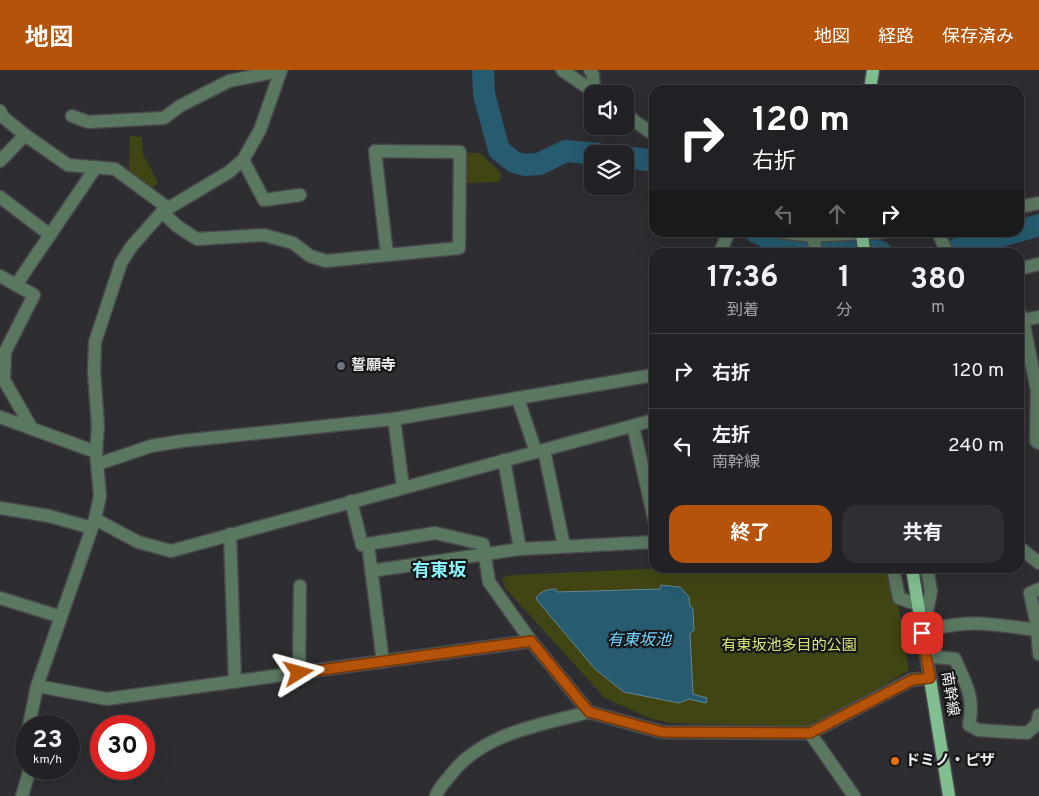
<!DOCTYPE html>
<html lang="ja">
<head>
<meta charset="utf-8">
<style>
  :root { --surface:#222226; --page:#2e2f32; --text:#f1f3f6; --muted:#a2a4a7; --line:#3f3f43; --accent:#b45309 }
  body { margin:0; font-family:Overpass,"Noto Sans JP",sans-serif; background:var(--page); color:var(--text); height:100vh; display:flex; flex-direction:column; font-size:19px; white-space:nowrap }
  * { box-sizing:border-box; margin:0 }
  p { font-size:16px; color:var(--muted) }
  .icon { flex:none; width:28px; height:28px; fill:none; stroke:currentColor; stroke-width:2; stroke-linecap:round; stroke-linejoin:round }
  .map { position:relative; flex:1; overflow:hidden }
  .side { position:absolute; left:649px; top:178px; width:375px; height:325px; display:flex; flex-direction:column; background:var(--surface); border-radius:15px; box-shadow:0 5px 20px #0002,0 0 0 1px var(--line) }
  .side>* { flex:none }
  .banner { position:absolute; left:649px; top:15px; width:375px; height:152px; border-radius:15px; box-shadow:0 5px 20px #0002,0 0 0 1px var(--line); background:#202124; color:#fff; overflow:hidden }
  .fabs { position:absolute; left:584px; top:15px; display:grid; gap:10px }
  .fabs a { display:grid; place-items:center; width:50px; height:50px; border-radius:10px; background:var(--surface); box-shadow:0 5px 20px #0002,0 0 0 1px var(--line); font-size:25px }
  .speed { position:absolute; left:15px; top:645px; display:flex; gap:10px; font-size:25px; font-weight:700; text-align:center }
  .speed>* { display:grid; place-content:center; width:65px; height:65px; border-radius:50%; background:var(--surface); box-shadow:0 5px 20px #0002,0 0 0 1px var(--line); line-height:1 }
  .speed small { font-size:12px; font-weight:400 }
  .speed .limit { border:8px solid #d22; background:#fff; color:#111 }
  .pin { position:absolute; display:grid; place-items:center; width:42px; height:42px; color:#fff; margin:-21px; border-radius:10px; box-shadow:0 2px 8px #0006 }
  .me { position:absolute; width:55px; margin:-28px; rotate:82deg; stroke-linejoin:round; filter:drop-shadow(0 0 4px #0008) }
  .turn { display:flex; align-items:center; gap:18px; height:105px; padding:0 20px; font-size:22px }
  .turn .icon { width:65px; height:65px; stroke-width:2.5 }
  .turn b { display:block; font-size:35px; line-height:42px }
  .lanes { display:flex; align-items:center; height:48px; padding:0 20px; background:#0003; justify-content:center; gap:25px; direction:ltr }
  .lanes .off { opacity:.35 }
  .eta { display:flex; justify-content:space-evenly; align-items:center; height:85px; text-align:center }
  .eta b { font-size:30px; font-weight:700; line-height:35px }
  .button { display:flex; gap:10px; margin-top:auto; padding:10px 20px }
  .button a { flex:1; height:58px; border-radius:15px; background:var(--accent); color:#fff; font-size:20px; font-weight:700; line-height:58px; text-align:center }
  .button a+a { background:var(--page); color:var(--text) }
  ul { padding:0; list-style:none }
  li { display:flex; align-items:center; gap:15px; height:75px; padding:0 20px; border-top:1px solid var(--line) }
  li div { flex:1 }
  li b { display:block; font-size:19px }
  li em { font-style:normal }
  header { display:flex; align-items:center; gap:30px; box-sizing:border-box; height:70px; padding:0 25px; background:var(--accent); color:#fff }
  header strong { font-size:24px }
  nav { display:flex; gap:28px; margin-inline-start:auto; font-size:18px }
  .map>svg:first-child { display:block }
</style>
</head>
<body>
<header>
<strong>地図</strong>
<nav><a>地図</a><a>経路</a><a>保存済み</a></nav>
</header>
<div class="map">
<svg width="1039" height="726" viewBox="0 0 1039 726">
  <rect width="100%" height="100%" fill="#2e2e32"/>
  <!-- green -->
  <g fill="#414513">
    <path d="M 130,66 L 142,67 L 143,85 L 158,112 L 153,118 L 129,100 Z"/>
    <path d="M 468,83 L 480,83 L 501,103 L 499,112 L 466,113 Z"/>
    <path d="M 669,498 L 892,498 L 909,600 L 815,657 L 671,653 L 649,648 L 605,628 L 505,518 L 502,508 L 511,505 Z"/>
  </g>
  <!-- water -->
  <path fill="#265b70" stroke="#628797" d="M 661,515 L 680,517 L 689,527 L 690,536 L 693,539 L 694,560 L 690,564 L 693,624 L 707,628 L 706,633 L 689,629 L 679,633 L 624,622 L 595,599 L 536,529 C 539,521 549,519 556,519 L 557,522 L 660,519 Z"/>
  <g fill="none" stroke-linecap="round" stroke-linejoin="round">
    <!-- river -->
    <g stroke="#265b70" stroke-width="22">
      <path d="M 483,0 L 484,24 L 499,80 L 514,92 L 525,95 L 539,94 L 566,81 L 598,84"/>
      <path d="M 625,87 L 654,91"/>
      <path d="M 1019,161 L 1039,155"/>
      <path d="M 756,162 L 773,170 L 801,175 L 840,174 L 881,182"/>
      <path d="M 948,182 L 1015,162"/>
    </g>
    <!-- minor casing -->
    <g stroke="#49494d" stroke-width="15">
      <g id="minor">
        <path d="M 562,0 L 597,24"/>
        <path d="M 590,0 L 593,5 L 594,22"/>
        <path d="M 0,41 L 3,47 L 25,65 L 68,95 L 115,99 L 168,138"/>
        <path d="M 625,44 L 654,65"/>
        <path d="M 72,46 L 88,52 L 164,48 L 180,36 L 229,11 L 279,1"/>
        <path d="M 243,90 L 264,130 L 300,125"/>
        <path d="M 0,91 L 25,65"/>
        <path d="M 0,127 L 50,165"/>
        <path d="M 1019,137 L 1039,133"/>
        <path d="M 162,142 L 177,156 L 197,169 L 264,165 L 293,173 L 310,186 L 326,191 L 459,178 L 460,82 L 375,81 L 387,185"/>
        <path d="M 781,162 L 812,166 L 883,162"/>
        <path d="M 938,162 L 947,182"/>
        <path d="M 812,166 L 817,182"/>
        <path d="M 720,182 L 729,162"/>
        <path d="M 1019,199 L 1039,194"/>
        <path d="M 0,206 L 34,225 L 5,282 L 4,310 L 31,357"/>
        <path d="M 16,215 L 96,97"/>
        <path d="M 1019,242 L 1023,250 L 1037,321 L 1036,371 L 1039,373"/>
        <path d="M 1019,251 L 1039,247"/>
        <path d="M 518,329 L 536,382"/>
        <path d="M 0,347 L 96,382"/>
        <path d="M 394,349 L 403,417"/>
        <path d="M 633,356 L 654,449"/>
        <path d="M 544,380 L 564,476"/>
        <path d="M 504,390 L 520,479"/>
        <path d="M 98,394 L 151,376 L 182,371 L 394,349 L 654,305"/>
        <path d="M 351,431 L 362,475 L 435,463 L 483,474 L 489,512 L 531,571"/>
        <path d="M 0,438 L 49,446 L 92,458"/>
        <path d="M 95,449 L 138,472 L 171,481 L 654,350"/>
        <path d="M 230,464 L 235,612"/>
        <path d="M 368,474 L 383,592"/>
        <path d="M 1019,477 L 1039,493"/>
        <path d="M 893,498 L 899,528 L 919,535"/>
        <path d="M 371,501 L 520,479 L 654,472"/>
        <path d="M 1039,519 L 1030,523 L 1037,556 L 1039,584"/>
        <path d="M 0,528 L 61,547"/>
        <path d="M 923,561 L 931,521 L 927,498"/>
        <path d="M 923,563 C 963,547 996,555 1037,560"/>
        <path d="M 926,586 L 955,589 C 966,615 975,626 969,655 L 978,660 L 1027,663 L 1037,654 L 1039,645"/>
        <path d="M 299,603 L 300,516"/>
        <path d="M 37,616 L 107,629 L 531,571 L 589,642 L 662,662 L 810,663 L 911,610 L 930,608"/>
        <path d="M 29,656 L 37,616 L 95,449 L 100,426 L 96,382 L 98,356 L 94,302 L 95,272 L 121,193 L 131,177 L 162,142 L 229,102 L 243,90 L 260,60 L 281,0"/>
        <path d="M 810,663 L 854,726"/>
        <path d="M 22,726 L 30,699"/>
        <path d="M 436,726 C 438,719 444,713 449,707 C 481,663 540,655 589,642"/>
      </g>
    </g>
    <!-- major casing -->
    <g stroke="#49494d" stroke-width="15">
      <g id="major">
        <path d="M 870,20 L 873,0"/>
        <path d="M 862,162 L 864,182"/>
        <path d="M 912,498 L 949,726"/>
      </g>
    </g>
    <!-- minor -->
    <use href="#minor" stroke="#5a7760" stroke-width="12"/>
    <!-- major -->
    <use href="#major" stroke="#81bf91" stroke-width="12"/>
  </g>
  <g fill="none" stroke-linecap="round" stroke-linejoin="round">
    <!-- route casing -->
    <g stroke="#753606" stroke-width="12">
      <path id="route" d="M 299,603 L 531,571 L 589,642 L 662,662 L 810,663 L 912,610 L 930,608 L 922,563"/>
    </g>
    <!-- route -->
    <use href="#route" stroke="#b45309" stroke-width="9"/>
  </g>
  <!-- markers -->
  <circle fill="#6b7280" stroke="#161618" stroke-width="2" cx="341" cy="296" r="5"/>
  <circle fill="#e8710a" stroke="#161618" stroke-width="2" cx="895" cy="691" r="5"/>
  <g text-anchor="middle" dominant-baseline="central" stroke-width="4.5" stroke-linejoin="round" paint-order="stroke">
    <!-- poi labels -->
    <g font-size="15" font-weight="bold" fill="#efeff1" stroke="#161618" text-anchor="start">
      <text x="351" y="296">誓願寺</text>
      <text x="905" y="691">ドミノ・ピザ</text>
    </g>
    <!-- park labels -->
    <g font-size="15" fill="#d9e472" stroke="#161618">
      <text x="789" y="576">有東坂池多目的公園</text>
    </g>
    <!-- street labels -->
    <g font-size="15" fill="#efeff1" stroke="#161618">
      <text transform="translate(949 624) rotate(81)">南幹線</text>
    </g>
    <!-- water labels -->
    <g font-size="16" font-style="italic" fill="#6ed5fd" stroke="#161618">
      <text x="639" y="571">有東坂池</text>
    </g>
    <!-- quarter labels -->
    <g font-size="18" font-weight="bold" fill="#89f4fd" stroke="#161618">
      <text x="439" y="501">有東坂</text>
    </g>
  </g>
</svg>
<div class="fabs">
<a><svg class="icon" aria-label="sound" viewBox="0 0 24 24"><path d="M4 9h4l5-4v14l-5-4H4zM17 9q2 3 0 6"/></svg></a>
<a><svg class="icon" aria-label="layers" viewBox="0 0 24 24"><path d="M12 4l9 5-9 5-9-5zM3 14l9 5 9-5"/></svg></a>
</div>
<div class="speed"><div>23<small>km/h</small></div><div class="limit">30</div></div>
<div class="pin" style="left:922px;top:563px;background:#d93025"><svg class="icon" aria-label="arrive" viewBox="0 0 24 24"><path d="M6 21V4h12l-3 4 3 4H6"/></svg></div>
<svg class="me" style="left:299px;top:603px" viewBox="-20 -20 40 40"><path d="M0-17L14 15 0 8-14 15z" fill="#b45309" stroke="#fff" stroke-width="4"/></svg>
<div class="banner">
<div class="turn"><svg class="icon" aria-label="right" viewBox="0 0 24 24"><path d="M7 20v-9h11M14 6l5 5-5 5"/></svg><div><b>120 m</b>右折</div></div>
<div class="lanes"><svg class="icon off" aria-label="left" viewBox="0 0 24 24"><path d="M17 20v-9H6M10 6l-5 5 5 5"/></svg><svg class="icon off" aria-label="ahead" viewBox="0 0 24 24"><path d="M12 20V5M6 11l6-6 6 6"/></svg><svg class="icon" aria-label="right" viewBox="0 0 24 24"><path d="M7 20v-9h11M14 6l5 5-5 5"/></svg></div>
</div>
<section class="side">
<div class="eta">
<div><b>17:36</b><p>到着</p></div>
<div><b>1</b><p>分</p></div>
<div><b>380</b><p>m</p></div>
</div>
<ul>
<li><svg class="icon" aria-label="right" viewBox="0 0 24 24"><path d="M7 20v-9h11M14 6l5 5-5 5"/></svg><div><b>右折</b></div><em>120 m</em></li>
<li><svg class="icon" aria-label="left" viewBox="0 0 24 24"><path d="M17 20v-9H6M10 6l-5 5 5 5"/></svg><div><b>左折</b><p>南幹線</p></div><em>240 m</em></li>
</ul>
<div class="button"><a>終了</a><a>共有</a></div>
</section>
</div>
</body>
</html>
